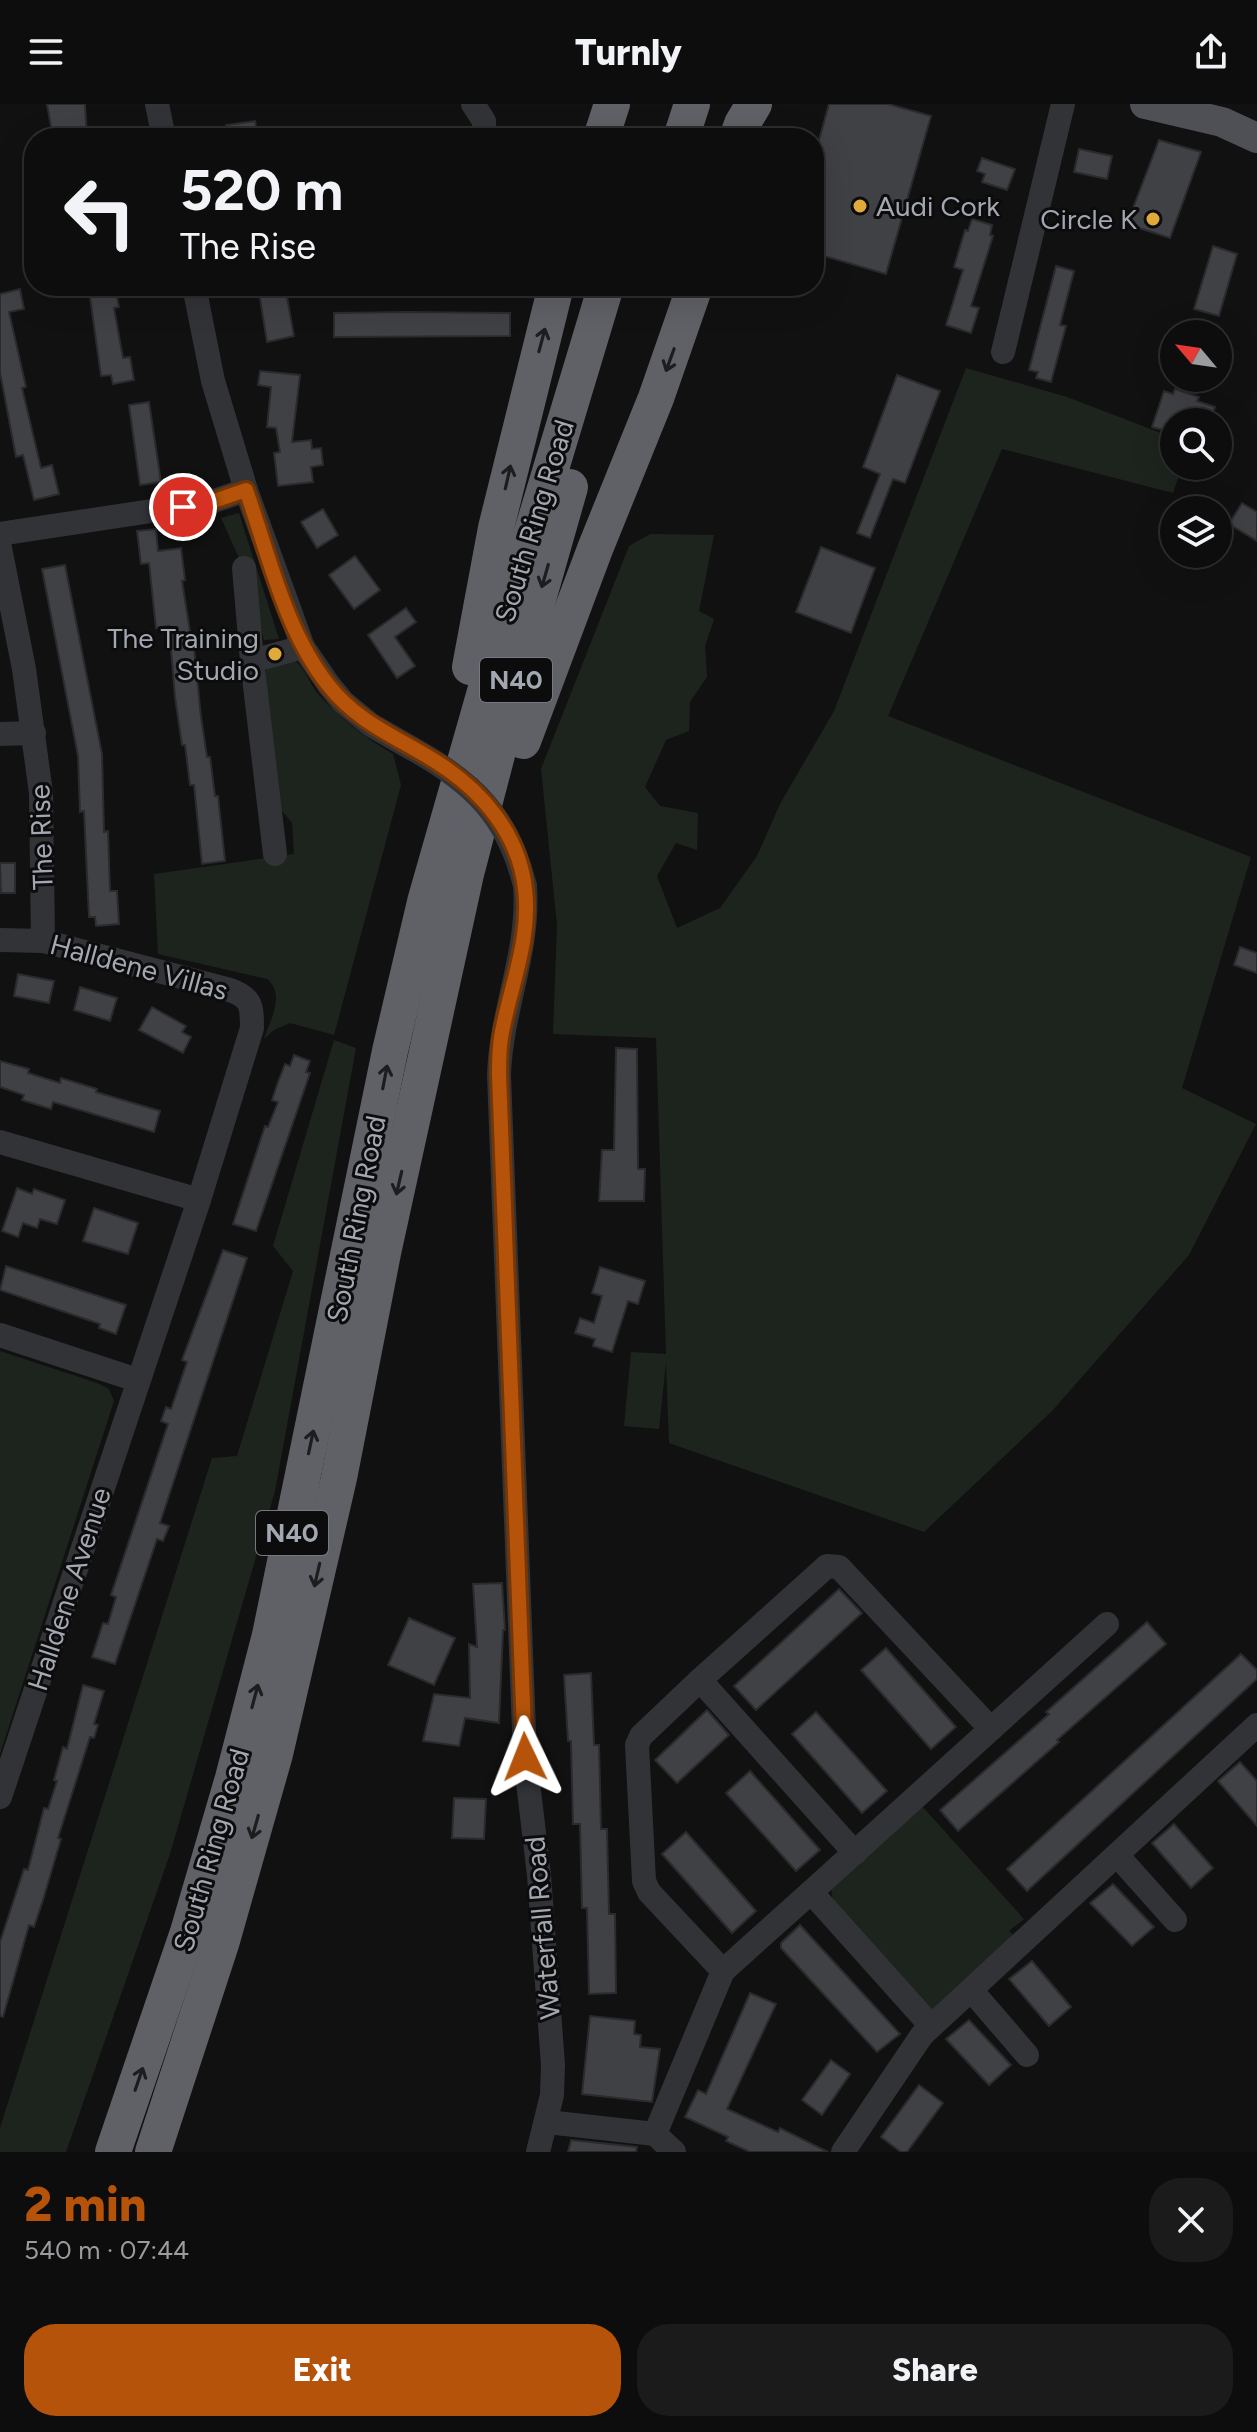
<!DOCTYPE html>
<html lang="en">
<head>
<meta charset="utf-8">
<style>
  :root { --surface:#0d0d0e; --page:#1b1b1c; --text:#f1f3f6; --muted:#9a9c9e; --line:#2d2d2e; --accent:#b45309 }
  body { margin:0; font-family:Figtree,sans-serif; background:var(--page); color:var(--text); height:100vh; display:flex; flex-direction:column; font-size:30px; white-space:nowrap }
  * { box-sizing:border-box; margin:0 }
  p { font-size:26px; color:var(--muted) }
  .icon { flex:none; width:44px; height:44px; fill:none; stroke:currentColor; stroke-width:2; stroke-linecap:round; stroke-linejoin:round }
  .map { position:relative; height:2048px; overflow:hidden }
  .side { display:flex; flex-direction:column; background:var(--surface); flex:1 }
  .side>* { flex:none }
  .guide { position:absolute; left:24px; top:24px; width:800px; height:168px; border-radius:32px; box-shadow:0 8px 32px #0002,0 0 0 2px var(--line); background:#0d0d0e; color:var(--text); overflow:hidden }
  .needle { width:52px; rotate:299deg }
  .fabs { position:absolute; left:1160px; top:216px; display:grid; gap:16px }
  .fabs a { display:grid; place-items:center; width:72px; height:72px; border-radius:50%; background:var(--surface); box-shadow:0 8px 32px #0002,0 0 0 2px var(--line); font-size:40px }
  .pin { position:absolute; display:grid; place-items:center; width:68px; height:68px; color:#fff; margin:-34px; border:4px solid #fff; border-radius:50%; box-shadow:0 2px 8px #0007 }
  .me { position:absolute; width:88px; margin:-44px; rotate:358deg; stroke-linejoin:round; filter:drop-shadow(0 0 6px #0008) }
  .turn { display:flex; align-items:center; gap:28px; height:168px; padding:0 24px; font-size:36px }
  .turn .icon { width:104px; height:104px; stroke-width:2.5 }
  .turn b { display:block; font-size:56px; line-height:68px }
  .round { display:grid; place-items:center; flex:none; width:84px; height:84px; border-radius:32px; background:var(--page) }
  .overview { display:flex; align-items:center; justify-content:space-between; height:136px; padding:0 24px }
  h1 { font-size:48px; font-weight:800; line-height:60px; color:var(--accent) }
  .primary-button { display:flex; gap:16px; margin-top:auto; padding:16px 24px }
  .primary-button a { flex:1; height:92px; border-radius:32px; background:var(--accent); color:#fff; font-size:32px; font-weight:800; line-height:92px; text-align:center }
  .primary-button a+a { background:var(--page); color:var(--text) }
  header { display:flex; justify-content:space-between; align-items:center; height:104px; padding:0 24px; background:var(--surface); font-size:36px; font-weight:800 }
  .map>svg:first-child { display:block }
</style>
</head>
<body>
<header><svg class="icon" aria-label="menu" viewBox="0 0 24 24"><path d="M4 6h16M4 12h16M4 18h16"/></svg>Turnly<svg class="icon" aria-label="share" viewBox="0 0 24 24"><path d="M12 15V3M7 8l5-5 5 5M5 13v7h14v-7"/></svg></header>
<div class="map">
<svg width="1257" height="2048" viewBox="0 0 1257 2048">
  <rect width="100%" height="100%" fill="#111112"/>
  <!-- green -->
  <g fill="#1d241e">
    <path d="M 966,264 L 1067,293 L 1174,334 L 1174,362 L 1182,362 L 1173,389 L 1002,345 L 888,612 L 1251,753 L 1182,984 L 1256,1020 L 1189,1151 L 1052,1307 L 924,1428 L 669,1339 L 666,1258 L 659,1325 L 624,1322 L 631,1248 L 666,1250 L 656,934 L 553,930 L 557,821 L 541,665 L 629,442 L 650,430 L 714,431 L 699,507 L 714,515 L 705,542 L 707,573 L 690,598 L 689,627 L 666,636 L 645,683 L 660,702 L 698,709 L 697,746 L 676,739 L 657,772 L 677,824 L 720,804 L 757,752 L 780,700 L 834,607 Z"/>
    <path d="M 239,409 L 279,535 L 264,536 L 239,454 L 221,414 Z"/>
    <path d="M 293,555 C 306,564 309,580 319,591 C 342,615 365,634 393,650 L 401,681 L 334,931 L 290,919 L 274,926 L 264,935 C 270,916 286,890 267,875 L 158,850 L 154,770 L 294,750 L 292,719 L 281,706 L 265,571 L 266,564 Z"/>
    <path d="M 334,936 L 356,944 L 275,1387 L 170,1750 L 66,2048 L 0,2048 L 0,2024 L 212,1354 L 237,1352 L 293,1167 L 273,1142 Z"/>
    <path d="M 0,1247 L 97,1279 L 109,1285 L 114,1297 L 0,1650 Z"/>
    <path d="M 920,1700 L 1024,1815 L 1009,1827 L 1016,1833 L 935,1909 L 833,1801 L 831,1782 Z"/>
  </g>
  <!-- building -->
  <g fill="#404145" stroke="#2b2b2e" stroke-width="2">
    <path d="M 47,0 L 85,0 L 87,34 L 53,34 Z"/>
    <path d="M 829,0 L 888,0 L 931,12 L 886,170 L 814,149 L 814,54 Z"/>
    <path d="M 255,17 L 258,34 L 228,34 L 226,21 Z"/>
    <path d="M 1159,36 L 1201,48 L 1170,134 L 1127,120 Z"/>
    <path d="M 1079,45 L 1112,52 L 1107,75 L 1074,68 Z"/>
    <path d="M 982,54 L 1015,65 L 1007,86 L 982,78 L 985,70 L 977,67 Z"/>
    <path d="M 972,115 L 992,121 L 990,131 L 993,132 L 971,202 L 979,204 L 971,229 L 946,221 L 963,166 L 954,163 L 965,126 L 968,127 Z"/>
    <path d="M 1213,142 L 1237,150 L 1219,212 L 1194,205 Z"/>
    <path d="M 1056,162 L 1074,167 L 1060,221 L 1066,222 L 1051,278 L 1036,274 L 1038,268 L 1029,266 Z"/>
    <path d="M 95,182 L 115,182 L 119,203 L 114,204 L 123,254 L 130,253 L 134,276 L 113,280 L 111,271 L 101,272 L 90,193 L 97,192 Z"/>
    <path d="M 258,182 L 285,182 L 294,232 L 267,238 Z"/>
    <path d="M 20,185 L 24,205 L 9,208 L 26,283 L 22,284 L 41,364 L 52,361 L 59,390 L 34,396 L 23,351 L 16,353 L 0,268 L 0,190 Z"/>
    <path d="M 408,208 L 510,209 L 510,232 L 334,233 L 334,209 Z"/>
    <path d="M 260,267 L 300,271 L 292,338 L 311,336 L 312,345 L 321,344 L 323,361 L 311,363 L 313,378 L 278,382 L 274,349 L 280,348 L 276,324 L 267,323 L 271,283 L 258,281 Z"/>
    <path d="M 897,271 L 940,287 L 905,379 L 893,375 L 870,434 L 857,429 L 880,370 L 863,363 Z"/>
    <path d="M 1175,285 L 1199,293 L 1197,297 L 1215,303 L 1210,318 L 1192,318 L 1172,312 L 1167,327 L 1152,323 L 1164,287 L 1173,290 Z"/>
    <path d="M 149,298 L 161,378 L 140,381 L 129,301 Z"/>
    <path d="M 1242,399 L 1257,408 L 1257,437 L 1229,420 Z"/>
    <path d="M 323,405 L 338,431 L 317,444 L 301,418 Z"/>
    <path d="M 156,425 L 158,447 L 181,444 L 185,476 L 182,477 L 191,534 L 193,534 L 201,613 L 207,653 L 210,653 L 215,692 L 218,692 L 225,757 L 202,760 L 194,681 L 190,681 L 185,641 L 182,641 L 175,593 L 169,522 L 156,524 L 149,459 L 141,460 L 137,427 Z"/>
    <path d="M 821,443 L 875,464 L 851,529 L 796,508 Z"/>
    <path d="M 355,452 L 380,486 L 354,505 L 329,471 Z"/>
    <path d="M 65,461 L 102,650 L 104,728 L 108,727 L 110,787 L 117,787 L 119,820 L 96,822 L 95,813 L 89,813 L 84,707 L 80,708 L 78,652 L 42,465 Z"/>
    <path d="M 406,504 L 416,518 L 395,533 L 415,562 L 397,574 L 368,531 Z"/>
    <path d="M 0,759 L 15,759 L 15,789 L 1,789 Z"/>
    <path d="M 1240,843 L 1257,849 L 1257,869 L 1234,861 Z"/>
    <path d="M 18,870 L 54,877 L 49,899 L 14,892 Z"/>
    <path d="M 80,883 L 117,894 L 110,917 L 74,906 Z"/>
    <path d="M 152,903 L 186,922 L 182,928 L 191,933 L 183,949 L 139,926 Z"/>
    <path d="M 616,944 L 637,945 L 638,1065 L 645,1065 L 644,1097 L 599,1097 L 602,1046 L 614,1046 Z"/>
    <path d="M 294,951 L 310,957 L 306,968 L 310,969 L 256,1127 L 233,1120 L 265,1022 L 268,1023 L 278,998 L 272,996 L 278,978 L 285,960 L 290,962 Z"/>
    <path d="M 0,957 L 29,965 L 28,969 L 60,979 L 61,974 L 97,985 L 96,988 L 160,1007 L 154,1028 L 53,998 L 51,1005 L 22,996 L 24,991 L 0,983 Z"/>
    <path d="M 17,1084 L 32,1090 L 34,1085 L 65,1096 L 57,1120 L 40,1115 L 37,1124 L 23,1119 L 18,1133 L 2,1127 Z"/>
    <path d="M 94,1104 L 138,1119 L 128,1150 L 83,1137 Z"/>
    <path d="M 223,1146 L 247,1154 L 160,1419 L 169,1422 L 163,1437 L 157,1435 L 115,1560 L 92,1553 L 103,1519 L 108,1520 L 116,1493 L 111,1491 L 168,1320 L 161,1317 L 166,1303 L 171,1305 L 187,1258 L 182,1256 Z"/>
    <path d="M 6,1162 L 126,1201 L 116,1230 L 99,1224 L 100,1220 L 0,1186 Z"/>
    <path d="M 600,1163 L 645,1177 L 638,1200 L 628,1197 L 612,1248 L 593,1242 L 595,1235 L 575,1229 L 580,1214 L 594,1219 L 602,1192 L 592,1189 Z"/>
    <path d="M 502,1479 L 505,1526 L 503,1526 L 499,1619 L 465,1614 L 459,1642 L 423,1637 L 434,1590 L 470,1594 L 469,1540 L 477,1543 L 473,1480 Z"/>
    <path d="M 839,1485 L 862,1509 L 756,1606 L 734,1582 Z"/>
    <path d="M 409,1514 L 455,1534 L 434,1581 L 388,1561 Z"/>
    <path d="M 1147,1518 L 1166,1540 L 1057,1636 L 1059,1638 L 958,1727 L 940,1706 L 1049,1610 L 1046,1608 Z"/>
    <path d="M 886,1544 L 956,1623 L 931,1645 L 861,1566 Z"/>
    <path d="M 1241,1550 L 1257,1566 L 1257,1575 L 1027,1787 L 1007,1765 Z"/>
    <path d="M 591,1569 L 594,1641 L 599,1641 L 601,1725 L 607,1725 L 609,1810 L 615,1810 L 616,1889 L 589,1890 L 587,1804 L 582,1804 L 580,1720 L 573,1720 L 571,1637 L 568,1637 L 564,1571 Z"/>
    <path d="M 83,1581 L 104,1587 L 94,1620 L 98,1621 L 94,1634 L 90,1633 L 58,1734 L 61,1735 L 43,1796 L 34,1823 L 29,1821 L 3,1913 L 0,1912 L 0,1838 L 24,1765 L 28,1766 L 44,1704 L 48,1705 L 57,1677 L 54,1676 L 63,1643 L 67,1645 Z"/>
    <path d="M 707,1606 L 729,1631 L 677,1679 L 655,1656 Z"/>
    <path d="M 816,1608 L 887,1687 L 862,1709 L 792,1630 Z"/>
    <path d="M 1240,1658 L 1257,1677 L 1257,1722 L 1218,1677 Z"/>
    <path d="M 750,1667 L 820,1746 L 796,1767 L 726,1689 Z"/>
    <path d="M 454,1694 L 486,1695 L 484,1735 L 452,1734 Z"/>
    <path d="M 1174,1720 L 1213,1764 L 1191,1784 L 1152,1739 Z"/>
    <path d="M 686,1728 L 756,1807 L 732,1829 L 662,1750 Z"/>
    <path d="M 1113,1780 L 1154,1823 L 1132,1842 L 1090,1799 Z"/>
    <path d="M 800,1821 L 900,1930 L 877,1948 L 781,1844 L 781,1839 Z"/>
    <path d="M 1032,1857 L 1071,1903 L 1049,1922 L 1009,1875 Z"/>
    <path d="M 750,1889 L 776,1900 L 727,2005 L 778,2028 L 780,2024 L 828,2048 L 750,2048 L 726,2037 L 728,2033 L 685,2013 L 698,1986 L 706,1990 Z"/>
    <path d="M 590,1912 L 635,1917 L 634,1930 L 641,1931 L 640,1943 L 660,1945 L 652,1998 L 582,1990 Z"/>
    <path d="M 969,1916 L 1011,1961 L 989,1981 L 946,1935 Z"/>
    <path d="M 831,1956 L 850,1970 L 822,2011 L 802,1996 Z"/>
    <path d="M 919,1981 L 943,1999 L 907,2048 L 901,2048 L 881,2033 Z"/>
    <path d="M 571,2036 L 637,2043 L 636,2048 L 568,2048 Z"/>
  </g>
  <g fill="none" stroke-linecap="round" stroke-linejoin="round">
    <!-- minor -->
    <g stroke="#323337" stroke-width="24">
      <path d="M 157,0 L 164,34"/>
      <path d="M 473,0 L 484,17 L 484,34"/>
      <path d="M 194,182 L 213,277 L 246,386 L 303,543 L 329,581 L 343,598 L 371,621 L 411,644"/>
      <path d="M 1003,248 L 1063,0"/>
      <path d="M 0,430 L 211,398 L 246,386"/>
      <path d="M 0,444 L 24,565 L 41,689 L 43,837"/>
      <path d="M 244,464 L 252,557 L 275,750"/>
      <path d="M 252,557 L 303,543"/>
      <path d="M 0,630 L 34,629"/>
      <path d="M 525,782 C 530,847 501,906 499,971 L 525,1653 L 539,1771 L 553,1961 L 552,1991 L 538,2048"/>
      <path d="M 0,836 L 43,837 L 227,885 C 251,893 252,900 252,924 L 199,1096 L 0,1693"/>
      <path d="M 0,1038 L 199,1096"/>
      <path d="M 0,1231 L 137,1276"/>
      <path d="M 700,1576 L 827,1462 L 839,1463 L 991,1625 L 811,1788"/>
      <path d="M 991,1625 L 1107,1520"/>
      <path d="M 1117,1751 L 1175,1816"/>
      <path d="M 723,1867 L 649,1788 L 644,1777 L 637,1641 L 641,1632 L 700,1576 L 855,1749"/>
      <path d="M 972,1887 L 1027,1951"/>
      <path d="M 547,2018 L 655,2030 L 674,2048"/>
      <path d="M 655,2030 L 723,1867 L 811,1788 L 931,1922"/>
      <path d="M 843,2048 L 922,1931 L 1257,1621"/>
    </g>
    <!-- major -->
    <path stroke="#4e5055" stroke-width="30" d="M 1145,0 L 1222,18 L 1257,34"/>
    <!-- highway -->
    <g stroke="#5f6167" stroke-width="36">
      <path d="M 601,34 L 612,0"/>
      <path d="M 681,34 L 692,0"/>
      <path d="M 737,34 L 742,20 L 754,0"/>
      <path d="M 470,563 L 496,424 L 556,182"/>
      <path d="M 523,637 L 595,445 L 656,294 L 695,182"/>
      <path d="M 113,2048 L 188,1828 L 233,1674 L 270,1531 L 390,947 L 425,798 L 506,514 L 606,182"/>
      <path d="M 153,2048 L 221,1840 L 275,1650 L 339,1374 L 383,1149 L 466,770 L 531,520 L 570,383"/>
    </g>
    <!-- minor-bridge -->
    <path stroke="#323337" stroke-width="24" d="M 411,644 C 473,678 508,712 525,782"/>
  </g>
  <!-- one-way arrows -->
  <defs><path id="oneway-shaft" d="M-6 0H5M1.5-3L5.5 0L1.5 3" fill="none" stroke-width="1.6" stroke-linecap="round" stroke-linejoin="round" transform="scale(2)"/></defs>
  <g stroke="#1d1d1f">
    <use href="#oneway-shaft" transform="translate(542 236) rotate(-75)"/>
    <use href="#oneway-shaft" transform="translate(670 256) rotate(110)"/>
    <use href="#oneway-shaft" transform="translate(508 373) rotate(-77)"/>
    <use href="#oneway-shaft" transform="translate(545 472) rotate(106)"/>
    <use href="#oneway-shaft" transform="translate(385 973) rotate(-79)"/>
    <use href="#oneway-shaft" transform="translate(399 1079) rotate(103)"/>
    <use href="#oneway-shaft" transform="translate(311 1338) rotate(-78)"/>
    <use href="#oneway-shaft" transform="translate(317 1471) rotate(103)"/>
    <use href="#oneway-shaft" transform="translate(255 1592) rotate(-75)"/>
    <use href="#oneway-shaft" transform="translate(255 1723) rotate(106)"/>
    <use href="#oneway-shaft" transform="translate(139 1975) rotate(-71)"/>
  </g>
  <g fill="none" stroke-linecap="round" stroke-linejoin="round">
    <!-- route casing -->
    <g stroke="#753606" stroke-width="20">
      <path id="route" d="M 183,403 L 211,398 L 246,386 C 269,451 285,527 329,582 C 358,619 399,634 438,659 C 482,687 519,730 525,785 C 531,835 511,880 502,928 C 499,942 499,957 499,971 L 525,1653"/>
    </g>
    <!-- route -->
    <use href="#route" stroke="#b45309" stroke-width="14"/>
  </g>
  <!-- markers -->
  <g fill="#e0aa3b" stroke="#0c0c0d" stroke-width="3">
    <circle cx="860" cy="102" r="8"/>
    <circle cx="1153" cy="115" r="8"/>
    <circle cx="275" cy="550" r="8"/>
  </g>
  <g text-anchor="middle" dominant-baseline="central" stroke-width="6" stroke-linejoin="round" paint-order="stroke">
    <!-- shield labels -->
    <g fill="#0c0c0d" stroke="#767880" stroke-width="2">
      <rect x="480" y="554" width="72" height="44" rx="6"/>
      <rect x="256" y="1407" width="72" height="44" rx="6"/>
    </g>
    <g font-size="26" font-weight="bold" fill="#a3a7b1">
      <text x="516" y="576">N40</text>
      <text x="292" y="1429">N40</text>
    </g>
    <!-- poi labels -->
    <g font-size="28" fill="#a3a7b1" stroke="#0c0c0d" text-anchor="end">
      <text x="876" y="102" text-anchor="start">Audi Cork</text>
      <text x="1137" y="115">Circle K</text>
      <text x="259" y="534">The Training<tspan x="259" dy="32">Studio</tspan></text>
    </g>
    <!-- street labels -->
    <g font-size="28" fill="#a3a7b1" stroke="#0c0c0d">
      <text transform="translate(534 417) rotate(-73)">South Ring Road</text>
      <text transform="translate(41 733) rotate(-92)">The Rise</text>
      <text transform="translate(139 863) rotate(15)">Halldene Villas</text>
      <text transform="translate(356 1115) rotate(-79)">South Ring Road</text>
      <text transform="translate(69 1485) rotate(-72)">Halldene Avenue</text>
      <text transform="translate(211 1746) rotate(-74)">South Ring Road</text>
      <text transform="translate(542 1824) rotate(-95)">Waterfall Road</text>
    </g>
  </g>
</svg>
<div class="fabs">
<a><svg class="needle" viewBox="-14 -14 28 28"><path d="M0-13l5 13h-10z" fill="#e53935"/><path d="M0 13l5-13h-10z" fill="#9a9c9e"/></svg></a>
<a><svg class="icon" aria-label="search" viewBox="0 0 24 24"><circle cx="10" cy="10" r="6"/><path d="M15 15l6 6"/></svg></a>
<a><svg class="icon" aria-label="layers" viewBox="0 0 24 24"><path d="M12 4l9 5-9 5-9-5zM3 14l9 5 9-5"/></svg></a>
</div>
<div class="pin" style="left:183px;top:403px;background:#d93025"><svg class="icon" aria-label="arrive" viewBox="0 0 24 24"><path d="M6 21V4h12l-3 4 3 4H6"/></svg></div>
<svg class="me" style="left:525px;top:1653px" viewBox="-20 -20 40 40"><path d="M0-17L14 15 0 8-14 15z" fill="#b45309" stroke="#fff" stroke-width="4"/></svg>
<div class="guide">
<div class="turn"><svg class="icon" aria-label="left" viewBox="0 0 24 24"><path d="M17 20v-9H6M10 6l-5 5 5 5"/></svg><div><b>520 m</b>The Rise</div></div>
</div>
</div>
<section class="side">
<div class="overview"><div><h1>2 min</h1><p>540 m · 07:44</p></div><a class="round"><svg class="icon" aria-label="close" viewBox="0 0 24 24"><path d="M6 6l12 12M18 6L6 18"/></svg></a></div>
<div class="primary-button"><a>Exit</a><a>Share</a></div>
</section>
</body>
</html>
